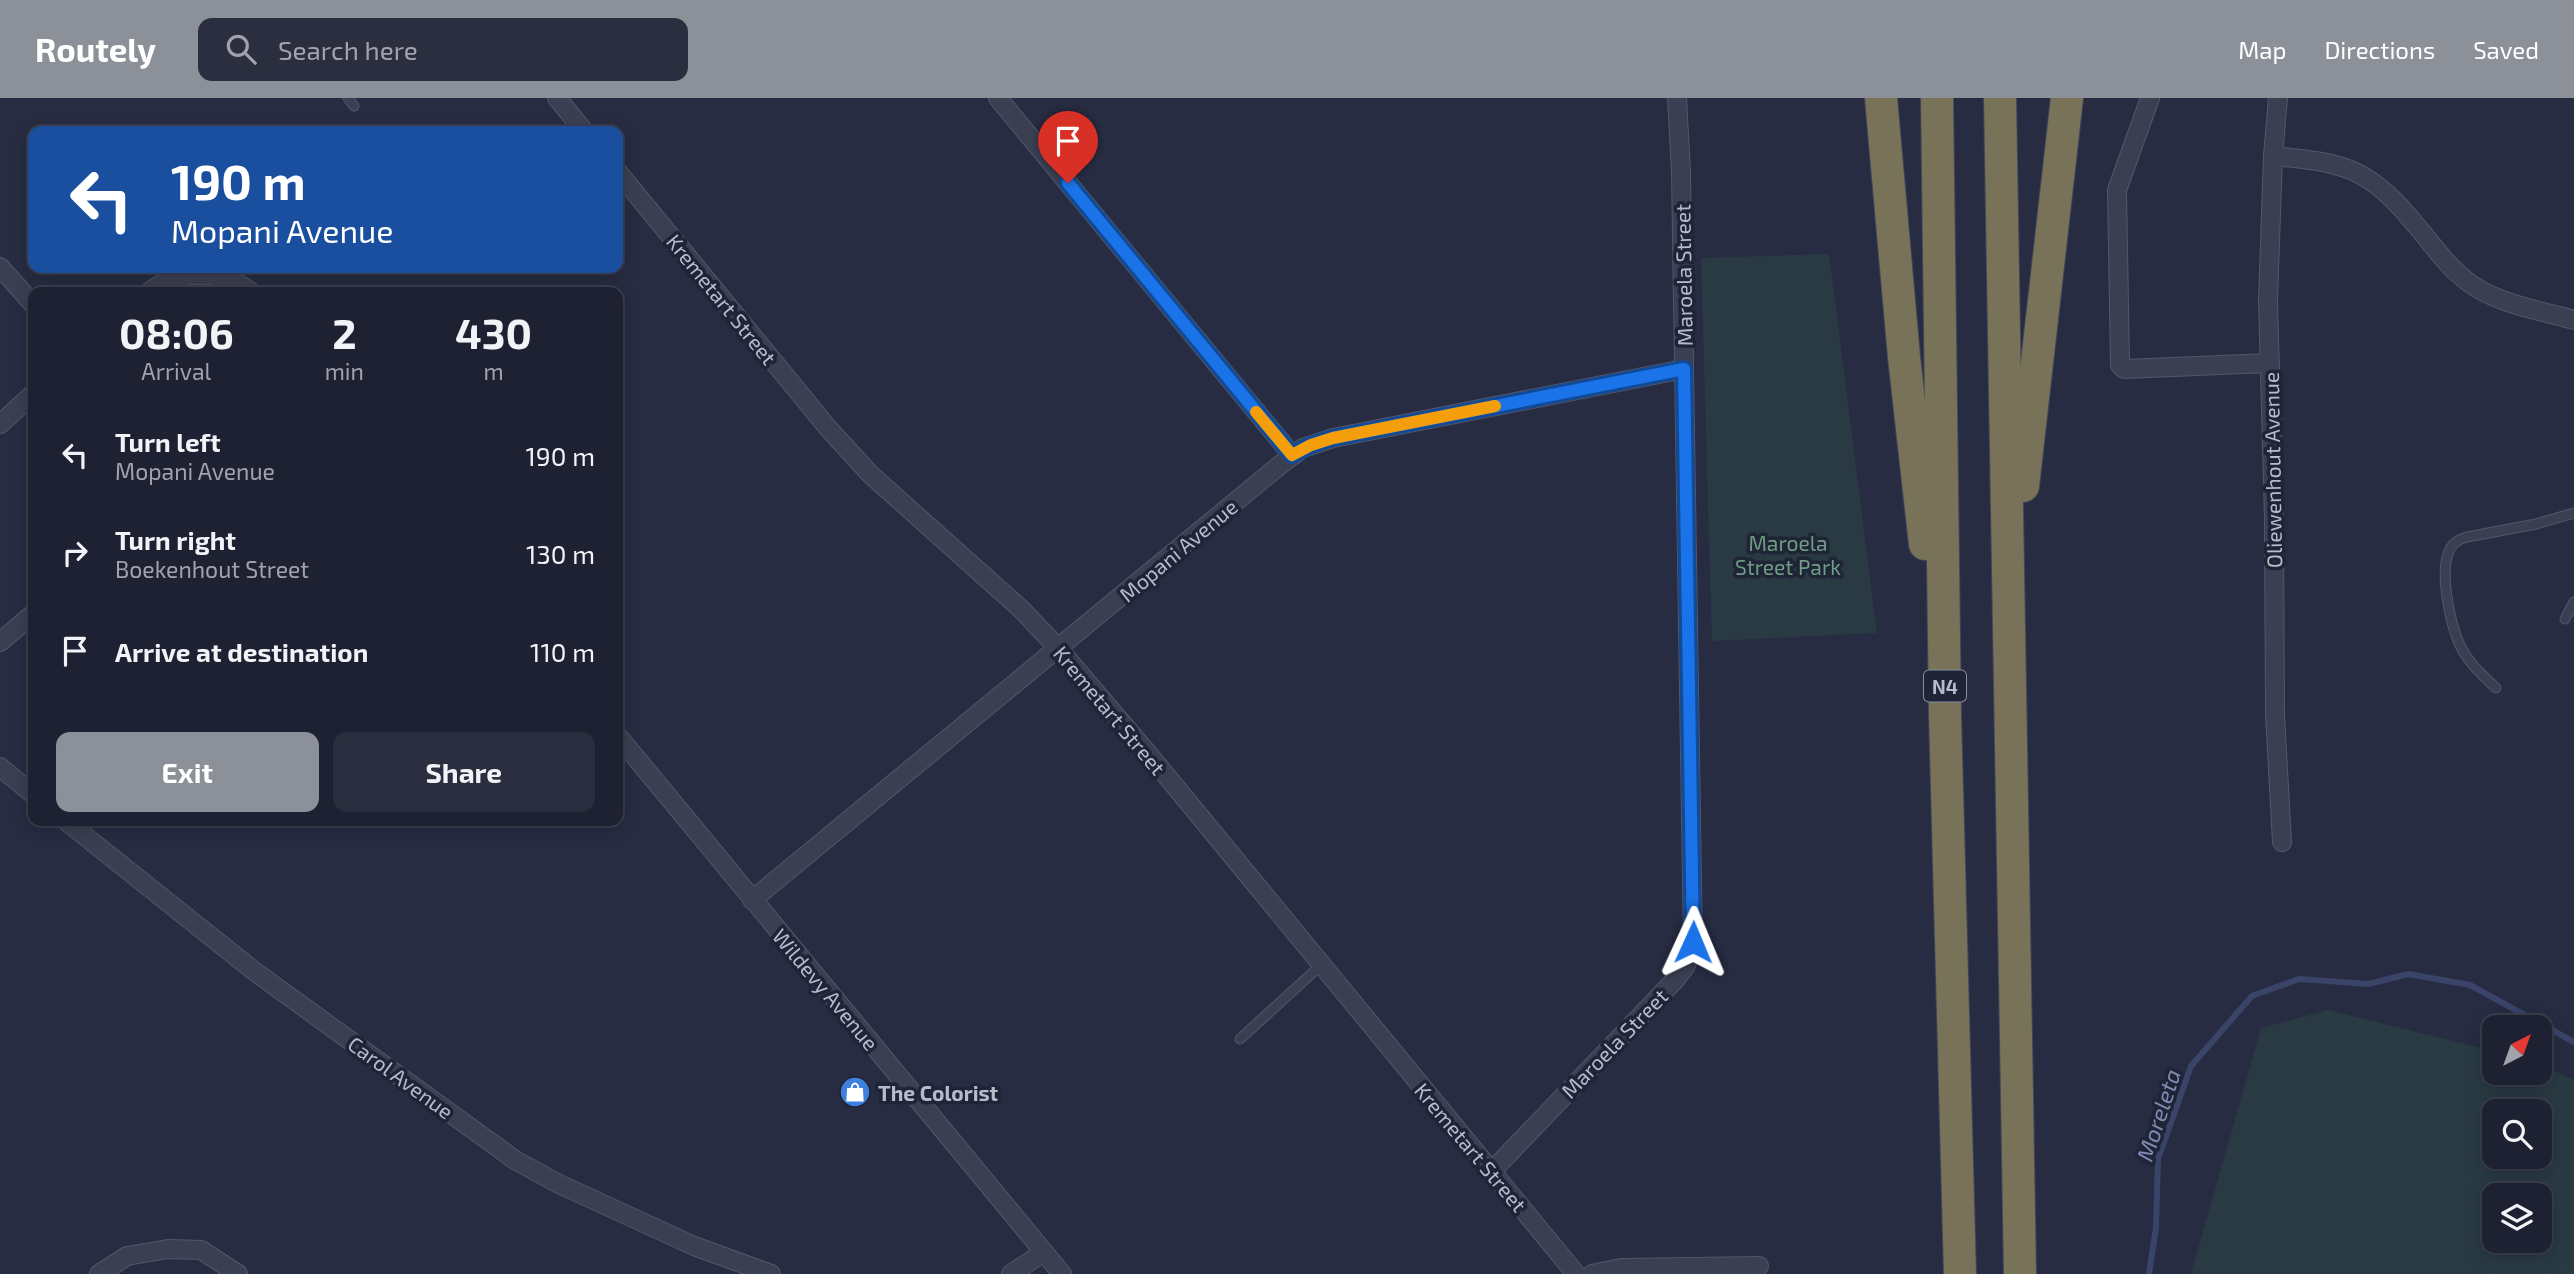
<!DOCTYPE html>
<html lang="en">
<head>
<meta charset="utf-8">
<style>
  :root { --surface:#1d2132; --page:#2a2e3e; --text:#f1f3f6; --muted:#a0a3ac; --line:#3b3e4d; --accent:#8c9099 }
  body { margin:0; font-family:"Exo 2",sans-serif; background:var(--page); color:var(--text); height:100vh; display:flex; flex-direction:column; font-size:26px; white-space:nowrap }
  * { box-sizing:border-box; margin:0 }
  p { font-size:23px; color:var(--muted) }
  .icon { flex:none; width:38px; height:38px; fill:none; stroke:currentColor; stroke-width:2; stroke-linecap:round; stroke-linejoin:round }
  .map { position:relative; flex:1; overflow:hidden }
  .details { position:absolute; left:28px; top:189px; width:595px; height:539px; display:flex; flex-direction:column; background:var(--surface); border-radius:14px; box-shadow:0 4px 18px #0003,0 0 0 2px var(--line) }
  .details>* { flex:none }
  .top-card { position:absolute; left:28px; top:28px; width:595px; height:147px; border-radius:14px; box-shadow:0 4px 18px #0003,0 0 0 2px var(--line); background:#1a4fa0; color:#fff; overflow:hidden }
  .needle { width:46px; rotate:41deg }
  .fabs { position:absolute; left:2482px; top:917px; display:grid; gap:14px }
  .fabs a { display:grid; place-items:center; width:70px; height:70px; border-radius:14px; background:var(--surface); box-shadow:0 4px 18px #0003,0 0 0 2px var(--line); font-size:35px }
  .pin { position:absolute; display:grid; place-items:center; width:60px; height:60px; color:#fff; margin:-72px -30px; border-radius:50% 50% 50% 0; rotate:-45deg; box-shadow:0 0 7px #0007 }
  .pin .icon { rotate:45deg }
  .me { position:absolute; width:77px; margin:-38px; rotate:1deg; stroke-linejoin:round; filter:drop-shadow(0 0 5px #0008) }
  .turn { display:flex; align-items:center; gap:24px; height:147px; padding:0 28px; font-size:32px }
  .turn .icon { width:91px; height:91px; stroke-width:2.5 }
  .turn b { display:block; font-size:49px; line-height:60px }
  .eta { display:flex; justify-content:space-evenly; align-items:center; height:119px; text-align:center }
  .eta b { font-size:42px; font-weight:700; line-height:49px }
  .button { display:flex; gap:14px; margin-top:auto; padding:14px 28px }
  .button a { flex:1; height:80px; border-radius:14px; background:var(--accent); color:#fff; font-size:28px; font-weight:700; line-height:80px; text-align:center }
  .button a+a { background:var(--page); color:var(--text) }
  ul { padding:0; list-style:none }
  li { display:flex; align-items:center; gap:21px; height:98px; padding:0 28px }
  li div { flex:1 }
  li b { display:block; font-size:26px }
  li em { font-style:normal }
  header { display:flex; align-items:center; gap:42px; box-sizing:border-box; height:98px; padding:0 35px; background:var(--accent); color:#fff }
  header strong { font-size:33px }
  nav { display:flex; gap:38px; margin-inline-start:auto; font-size:24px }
  .search { width:490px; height:63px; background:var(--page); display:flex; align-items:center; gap:18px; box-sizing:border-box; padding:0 24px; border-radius:14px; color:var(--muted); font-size:26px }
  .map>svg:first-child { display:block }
</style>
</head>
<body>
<header>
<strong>Routely</strong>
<div class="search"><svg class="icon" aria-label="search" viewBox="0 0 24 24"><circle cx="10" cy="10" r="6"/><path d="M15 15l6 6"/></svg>Search here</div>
<nav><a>Map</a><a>Directions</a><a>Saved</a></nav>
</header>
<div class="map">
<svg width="2574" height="1176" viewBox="0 0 2574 1176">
  <rect width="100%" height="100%" fill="#272c42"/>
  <!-- green -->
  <g fill="#293a43" fill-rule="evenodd">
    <path d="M 1829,156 L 1877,535 L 1712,543 L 1701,160 Z"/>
    <path d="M 2328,912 L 2494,953 L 2494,975 L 2539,975 L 2539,965 L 2574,982 L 2574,1176 L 2191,1176 L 2261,930 ZM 2494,1013 L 2539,1013 L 2539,1059 L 2494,1059 ZM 2494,1097 L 2539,1097 L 2539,1143 L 2494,1143 Z"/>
  </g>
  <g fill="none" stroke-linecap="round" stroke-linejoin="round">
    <!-- stream -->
    <path stroke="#3a4469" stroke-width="6" d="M 2149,1176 L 2156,1129 L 2158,1061 L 2191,968 L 2252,898 L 2299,881 L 2369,886 L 2408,876 L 2470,887 L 2574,944"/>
    <!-- service casing -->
    <g stroke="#535769" stroke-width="11">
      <g id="service">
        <path d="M 348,0 L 354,8"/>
        <path d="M 2565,521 L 2574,504"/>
        <path d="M 2496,590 C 2484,579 2471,567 2463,553 C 2451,532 2440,479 2448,456 C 2451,446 2457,442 2467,439 L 2536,426 L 2574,415"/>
        <path d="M 1240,941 L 1321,867"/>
      </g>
    </g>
    <!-- minor casing -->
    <g stroke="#535769" stroke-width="20">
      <g id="minor">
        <path d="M 557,0 L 584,33"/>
        <path d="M 998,0 L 1292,357"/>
        <path d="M 2150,0 L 2117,92 L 2120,267 L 2124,271 L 2270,265"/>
        <path d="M 2278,0 L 2273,58 L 2268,202 L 2274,421 L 2275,617 L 2282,744"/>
        <path d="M 2273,58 C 2350,65 2370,71 2420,132 C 2435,150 2449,170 2468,184 C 2497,206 2539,212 2574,222"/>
        <path d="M 618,74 L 828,330 L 870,376 L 1021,511 L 1058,550 L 1151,659 L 1576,1176"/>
        <path d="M 0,169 L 33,206"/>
        <path d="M 149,194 C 180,171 220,171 251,194"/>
        <path d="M 0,326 L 33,296"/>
        <path d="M 0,544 L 33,516"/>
        <path d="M 618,638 L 1062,1176"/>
        <path d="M 0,669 L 33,696"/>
        <path d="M 66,723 L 254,873 L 515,1062 L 557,1085 L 694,1148 L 771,1176"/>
        <path d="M 752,802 L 1280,367 L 1303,350 L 1333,340 L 1684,271"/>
        <path d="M 1492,1073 L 1675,882 L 1685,869 L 1693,849 L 1681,74 L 1677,0"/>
        <path d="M 99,1176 L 127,1158 L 168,1151 L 201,1152 L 238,1176"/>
        <path d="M 1011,1176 L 1044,1154"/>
        <path d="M 1592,1176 L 1621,1170 L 1759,1168"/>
      </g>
    </g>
    <!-- motorway casing -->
    <g stroke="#434759" stroke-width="34">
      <g id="motorway">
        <path d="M 1881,0 L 1904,259 L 1925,446"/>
        <path d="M 1937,0 L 1945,617 L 1960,1176"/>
        <path d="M 2000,0 L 2020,1176"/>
        <path d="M 2023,388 L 2067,0"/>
      </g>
    </g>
    <!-- service -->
    <use href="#service" stroke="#3b3f52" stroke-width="9"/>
    <!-- minor -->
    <use href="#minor" stroke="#3b3f52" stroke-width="18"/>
    <!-- motorway -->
    <use href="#motorway" stroke="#787258" stroke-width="32"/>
  </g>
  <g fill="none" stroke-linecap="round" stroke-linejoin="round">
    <!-- route casing -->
    <g stroke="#114b97" stroke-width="18">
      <path id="route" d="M 1068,85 L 1292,357 L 1311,347 L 1333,340 L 1684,271 L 1693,844"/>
    </g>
    <!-- route -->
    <use href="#route" stroke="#1a73e8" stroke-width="12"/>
    <!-- slow -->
    <path stroke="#f59e0b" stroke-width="12" d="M 1256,314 L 1292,357 L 1311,347 L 1333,340 L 1495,308"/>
  </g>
  <!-- icons -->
  <defs>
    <g id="shop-disc" transform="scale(1.575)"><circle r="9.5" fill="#3f7fe0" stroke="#1f2437"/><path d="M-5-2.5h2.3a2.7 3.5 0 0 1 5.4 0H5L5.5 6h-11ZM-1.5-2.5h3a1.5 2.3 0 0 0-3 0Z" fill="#fff"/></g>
  </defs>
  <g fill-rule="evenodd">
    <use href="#shop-disc" x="855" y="994"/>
  </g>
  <g text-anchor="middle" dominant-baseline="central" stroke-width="7" stroke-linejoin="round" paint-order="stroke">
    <!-- shield labels -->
    <rect fill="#1f2437" stroke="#8a8e9f" stroke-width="2" x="1924" y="572.5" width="42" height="31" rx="5"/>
    <g font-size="19" font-weight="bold" fill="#b8bbcc">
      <text x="1945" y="588">N4</text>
    </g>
    <!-- street labels -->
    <g font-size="21" fill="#b8bbcc" stroke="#1f2437">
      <text transform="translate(1683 177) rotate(-91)">Maroela Street</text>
      <text transform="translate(722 201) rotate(51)">Kremetart Street</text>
      <text transform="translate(2272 372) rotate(-91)">Oliewenhout Avenue</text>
      <text transform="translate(1178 452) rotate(-40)">Mopani Avenue</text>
      <text transform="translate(1110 612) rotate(50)">Kremetart Street</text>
      <text transform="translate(826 891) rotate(50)">Wildevy Avenue</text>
      <text transform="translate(1614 945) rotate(-46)">Maroela Street</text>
      <text transform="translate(401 979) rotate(36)">Carol Avenue</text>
      <text transform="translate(1471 1049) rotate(50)">Kremetart Street</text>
    </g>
    <!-- park labels -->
    <g font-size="21" fill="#6f9d83" stroke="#1f2437">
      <text x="1788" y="444">Maroela<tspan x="1788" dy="24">Street Park</tspan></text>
    </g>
    <!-- poi labels -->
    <g font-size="21" font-weight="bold" fill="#b8bbcc" stroke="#1f2437" text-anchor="start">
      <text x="878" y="994">The Colorist</text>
    </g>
    <!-- water labels -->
    <g font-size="23" font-style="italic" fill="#7f8ab2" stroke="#1f2437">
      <text transform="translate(2158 1017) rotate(-72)">Moreleta</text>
    </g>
  </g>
</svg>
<div class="fabs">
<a><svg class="needle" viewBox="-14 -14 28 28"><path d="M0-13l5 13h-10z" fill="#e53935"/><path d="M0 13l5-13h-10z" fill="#a0a3ac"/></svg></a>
<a><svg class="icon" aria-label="search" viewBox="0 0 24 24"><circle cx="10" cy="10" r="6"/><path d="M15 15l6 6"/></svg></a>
<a><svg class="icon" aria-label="layers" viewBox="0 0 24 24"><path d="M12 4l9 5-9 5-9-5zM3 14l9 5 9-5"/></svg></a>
</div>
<div class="pin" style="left:1068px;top:85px;background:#d93025"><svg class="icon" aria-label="arrive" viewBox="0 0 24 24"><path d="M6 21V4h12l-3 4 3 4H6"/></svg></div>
<svg class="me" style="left:1693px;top:844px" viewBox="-20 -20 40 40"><path d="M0-17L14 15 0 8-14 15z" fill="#1a73e8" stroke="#fff" stroke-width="4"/></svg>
<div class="top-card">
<div class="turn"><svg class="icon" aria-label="left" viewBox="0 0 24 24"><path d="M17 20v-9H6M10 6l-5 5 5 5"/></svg><div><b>190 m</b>Mopani Avenue</div></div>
</div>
<section class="details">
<div class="eta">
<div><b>08:06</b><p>Arrival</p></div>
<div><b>2</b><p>min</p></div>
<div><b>430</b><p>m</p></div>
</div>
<ul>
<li><svg class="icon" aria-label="left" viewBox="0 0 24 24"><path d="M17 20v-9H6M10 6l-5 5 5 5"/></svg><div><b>Turn left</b><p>Mopani Avenue</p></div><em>190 m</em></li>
<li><svg class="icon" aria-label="right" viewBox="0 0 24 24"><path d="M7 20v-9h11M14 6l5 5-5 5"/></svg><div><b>Turn right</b><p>Boekenhout Street</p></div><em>130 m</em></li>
<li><svg class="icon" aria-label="arrive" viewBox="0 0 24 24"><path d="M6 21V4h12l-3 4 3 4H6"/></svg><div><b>Arrive at destination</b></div><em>110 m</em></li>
</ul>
<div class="button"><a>Exit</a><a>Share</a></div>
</section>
</div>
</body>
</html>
